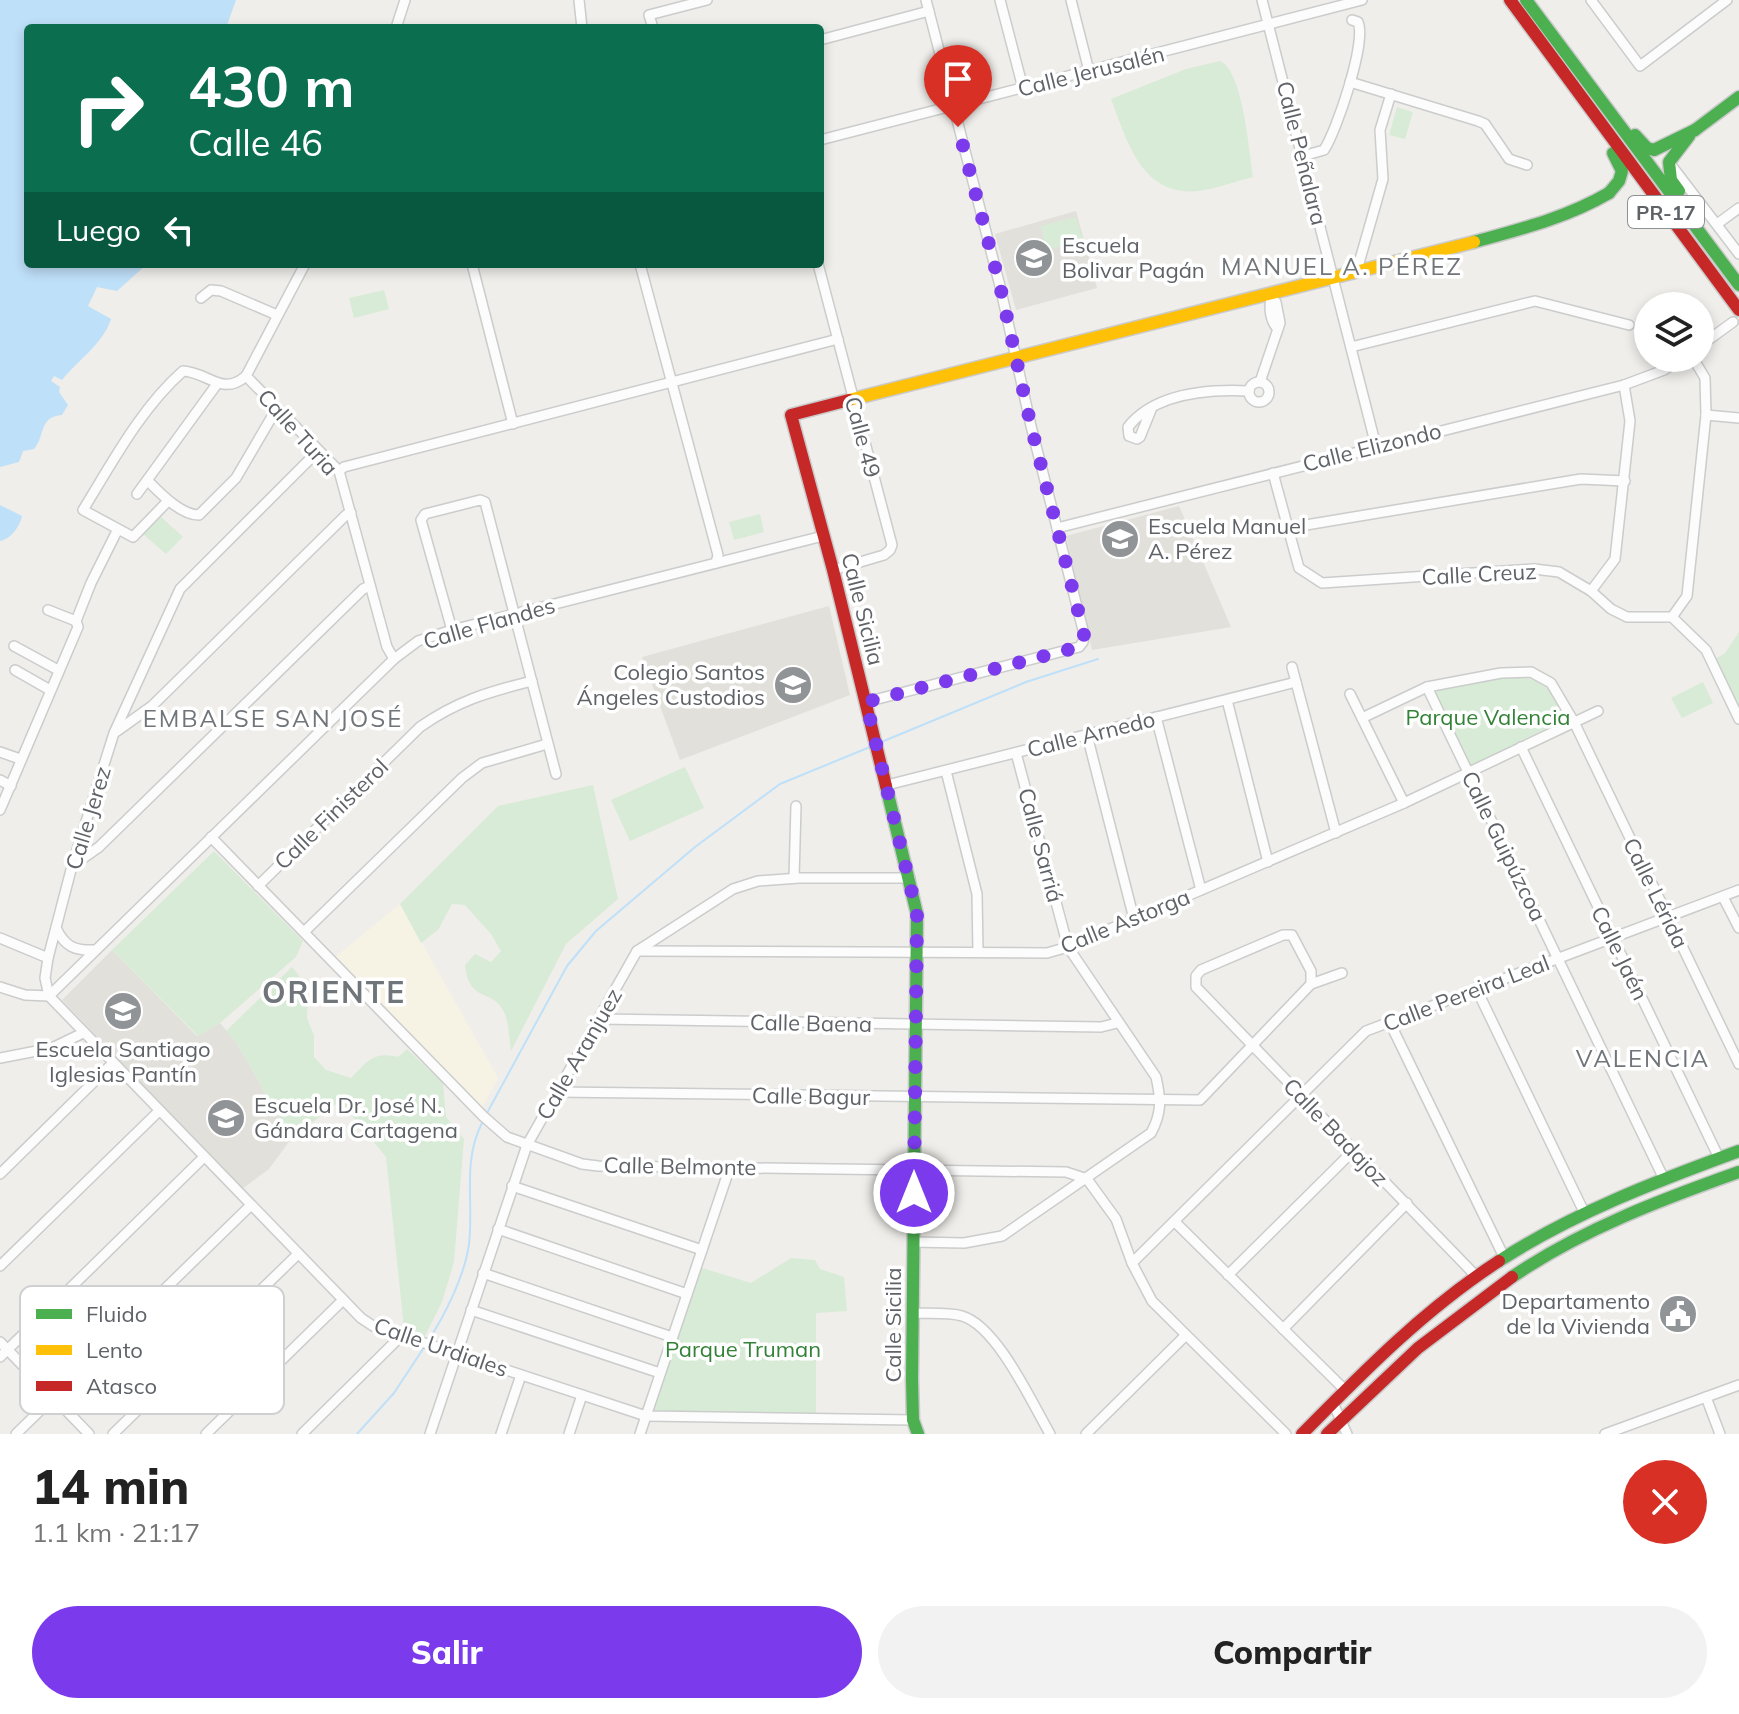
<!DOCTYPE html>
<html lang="es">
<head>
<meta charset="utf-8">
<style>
  :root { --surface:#fff; --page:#f2f2f2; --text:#222; --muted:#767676; --accent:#7c3aed }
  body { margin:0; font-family:Mulish,sans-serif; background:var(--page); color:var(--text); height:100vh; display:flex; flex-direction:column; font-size:30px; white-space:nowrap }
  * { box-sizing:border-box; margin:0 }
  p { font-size:26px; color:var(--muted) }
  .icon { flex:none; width:44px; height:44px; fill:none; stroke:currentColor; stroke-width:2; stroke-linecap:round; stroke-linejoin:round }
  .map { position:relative; height:1434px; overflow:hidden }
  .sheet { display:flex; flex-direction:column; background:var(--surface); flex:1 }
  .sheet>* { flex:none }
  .hud { position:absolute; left:24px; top:24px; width:800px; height:244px; border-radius:8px; box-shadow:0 4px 12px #0003; background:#0b6e4f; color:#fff; overflow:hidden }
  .fabs { position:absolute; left:1634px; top:292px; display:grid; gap:16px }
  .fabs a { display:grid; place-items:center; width:80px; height:80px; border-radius:50%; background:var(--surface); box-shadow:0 4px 12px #0003; font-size:40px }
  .pin { position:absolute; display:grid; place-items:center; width:68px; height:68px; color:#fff; margin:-82px -34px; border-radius:50% 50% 50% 0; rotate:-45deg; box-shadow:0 0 8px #0007 }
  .pin .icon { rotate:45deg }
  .me { position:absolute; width:88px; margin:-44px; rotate:0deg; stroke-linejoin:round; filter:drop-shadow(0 0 6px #0008) }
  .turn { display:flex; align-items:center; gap:28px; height:168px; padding:0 32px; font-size:36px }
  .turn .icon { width:104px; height:104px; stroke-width:2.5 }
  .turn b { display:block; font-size:56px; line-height:68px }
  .then { display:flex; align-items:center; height:76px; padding:0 32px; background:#0003; gap:16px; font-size:30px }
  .round { display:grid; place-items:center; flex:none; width:84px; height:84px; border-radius:42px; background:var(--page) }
  .head { display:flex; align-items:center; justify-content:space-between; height:136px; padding:0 32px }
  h1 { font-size:48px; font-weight:800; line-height:60px }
  .action { display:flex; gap:16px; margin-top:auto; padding:16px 32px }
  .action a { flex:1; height:92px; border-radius:48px; background:var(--accent); color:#fff; font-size:32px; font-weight:800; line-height:92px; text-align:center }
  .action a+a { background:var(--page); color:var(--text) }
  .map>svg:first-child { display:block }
</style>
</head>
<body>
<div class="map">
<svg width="1739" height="1434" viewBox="0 0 1739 1434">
  <rect width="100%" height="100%" fill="#efeeea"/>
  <!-- commercial -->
  <path fill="#f7f3e4" d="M 400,904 L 498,1078 L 482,1108 L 334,958 Z"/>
  <!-- education -->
  <g fill="#e2e0da">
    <path d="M 1076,211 L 1097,288 L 1016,310 L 995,234 Z"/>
    <path d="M 1179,506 L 1231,627 L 1092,650 L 1066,536 Z"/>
    <path d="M 829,606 L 850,695 L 680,760 L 642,657 Z"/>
    <path d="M 112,950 L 197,1036 L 220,1023 L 237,1043 L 291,1139 L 269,1169 L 242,1189 L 62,1000 Z"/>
  </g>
  <!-- green -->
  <g fill="#d8ebd6">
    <path d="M 1220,61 C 1243,71 1249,151 1253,177 C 1236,181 1216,189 1198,191 C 1142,197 1127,141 1111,99 L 1186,69 Z"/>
    <path d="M 1397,107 L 1413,112 L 1405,139 L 1389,135 Z"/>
    <path d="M 1076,217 L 1083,240 L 1047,250 L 1041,226 Z"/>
    <path d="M 384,290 L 389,309 L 354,318 L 349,298 Z"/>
    <path d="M 760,514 L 764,532 L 734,540 L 729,522 Z"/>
    <path d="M 159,515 L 183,537 L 166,554 L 143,534 Z"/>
    <path d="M 1739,632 L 1739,711 L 1714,660 L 1725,653 Z"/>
    <path d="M 1504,675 C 1533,675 1560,688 1564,720 L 1470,766 L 1434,696 L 1438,689 Z"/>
    <path d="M 1703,682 L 1713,703 L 1682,718 L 1671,698 Z"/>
    <path d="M 685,767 L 704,808 L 630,841 L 611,800 Z"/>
    <path d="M 593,785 L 618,899 L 566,944 L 511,1051 C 509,1039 509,1022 504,1012 C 493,988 469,1004 465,965 L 475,954 L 491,962 L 501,951 L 491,934 L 465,905 L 452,904 L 438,930 L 421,943 L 400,904 L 498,806 Z"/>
    <path d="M 214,851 L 303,941 L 296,957 L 220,1023 L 198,1036 L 112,950 Z"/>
    <path d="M 292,967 L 308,987 L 307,1018 L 314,1036 L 314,1057 L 326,1070 L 351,1078 C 368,1061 373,1051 398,1057 L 407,1049 L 443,1083 L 446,1117 L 464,1139 L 454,1262 L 442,1302 L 425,1336 L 404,1328 L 386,1157 L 340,1101 L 291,1139 L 237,1043 L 226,1031 Z"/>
    <path d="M 791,1258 L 815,1260 L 820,1269 L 844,1277 L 847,1311 L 816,1313 L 816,1413 L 811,1417 L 656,1413 L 652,1407 L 699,1267 L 751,1283 Z"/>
  </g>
  <!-- water -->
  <g fill="#bfe0f9">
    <path d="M 0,0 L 236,0 L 226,28 L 28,28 L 28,264 L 147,264 L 117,291 L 97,287 L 88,306 L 111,319 C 103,344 78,360 62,380 L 54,376 L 51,381 L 60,387 L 59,392 L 68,405 L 62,415 C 38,417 46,435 34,449 L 23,451 L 19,462 L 0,467 Z"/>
    <path d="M 0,505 L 22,516 C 20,526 11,539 0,541 Z"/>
  </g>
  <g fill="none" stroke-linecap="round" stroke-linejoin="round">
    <!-- stream -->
    <g stroke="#bfe0f9" stroke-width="2">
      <path d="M 879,743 L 1026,682 L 1098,659"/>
      <path d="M 487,1113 L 567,966 L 596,931 L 695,847 L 780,784 L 870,747"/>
      <path d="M 428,1341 C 445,1315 465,1275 469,1244 C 474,1202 462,1162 482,1123"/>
      <path d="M 357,1434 L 394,1393 L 425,1346"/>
    </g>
    <!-- street casing -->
    <g stroke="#cbcccc" stroke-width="12">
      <g id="street">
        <path d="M 579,0 L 582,28"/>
        <path d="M 1000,0 L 1023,88"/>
        <path d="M 1071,0 L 1089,71"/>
        <path d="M 1262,0 L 1376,446"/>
        <path d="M 1591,0 L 1640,66 L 1727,0"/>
        <path d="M 396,28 L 405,0"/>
        <path d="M 653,28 L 649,15 L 707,0"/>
        <path d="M 820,40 L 929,11"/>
        <path d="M 1350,82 L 1478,121 L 1485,124 L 1509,159 L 1527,165"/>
        <path d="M 820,140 L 1362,0"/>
        <path d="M 1303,156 L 1324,150 C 1337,130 1367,41 1358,22 L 1352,20"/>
        <path d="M 1671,165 L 1739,254"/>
        <path d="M 1717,224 L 1739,208"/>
        <path d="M 305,264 L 246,376 L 339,471 L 387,647 L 394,659"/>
        <path d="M 472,264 L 513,424"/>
        <path d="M 640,264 L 718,555 L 716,563"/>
        <path d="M 818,264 L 892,545 L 890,550 L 884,555 L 833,570"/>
        <path d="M 1357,270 L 1383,179 L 1380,130 L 1391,94"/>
        <path d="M 201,298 L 211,290 L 221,291 L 277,315"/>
        <path d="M 1271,298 C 1269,308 1270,320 1277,328"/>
        <path d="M 1700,346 L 1733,322"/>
        <path d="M 1351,347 L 1535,301 L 1629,325"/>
        <circle cx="1259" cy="392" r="10"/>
        <path d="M 1260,382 L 1280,323 L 1276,302 L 1272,300"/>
        <path d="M 1151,410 L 1140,437 L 1137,439 L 1129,436 L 1128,427 C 1155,393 1208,389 1249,391"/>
        <path d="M 1706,415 L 1739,418"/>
        <path d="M 318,451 L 180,589 L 114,733 L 72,866 L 48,958 L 45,978 L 49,996 L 361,1318 L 373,1326 L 646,1416 L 913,1420"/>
        <path d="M 339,471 L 344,467 L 838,339"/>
        <path d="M 1273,473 L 1299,568 L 1322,583 L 1534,569 L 1559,572 L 1591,591 L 1611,609 L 1627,617 L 1672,617 L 1706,650 L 1739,719"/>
        <path d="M 148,481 C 161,494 181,515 199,515 L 236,478 L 277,408"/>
        <path d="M 137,494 L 217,384"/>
        <path d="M 168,501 L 133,537 L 83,510 C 112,463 141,408 183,371 C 208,372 222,397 246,376"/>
        <path d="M 1057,528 L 1624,385 L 1664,370 L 1683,358"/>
        <path d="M 1288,528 L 1581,479 L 1625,481"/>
        <path d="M 1591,591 L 1615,559 L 1630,421 L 1624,385"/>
        <path d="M 48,610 L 76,621"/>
        <path d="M 1672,617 L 1687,596 L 1706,415 L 1705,378 L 1693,358"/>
        <path d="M 452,630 L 421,520 L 425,514 L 480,500 L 485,502 L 556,774"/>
        <path d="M 14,646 L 58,670"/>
        <path d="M 1292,667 L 1336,833"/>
        <path d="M 15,670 L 50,690"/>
        <path d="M 1427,687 L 1664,1179"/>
        <path d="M 1350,694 L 1404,803"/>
        <path d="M 1227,700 L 1268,862"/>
        <path d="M 866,702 L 1079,647 L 1083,642 L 1084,634 L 1031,426 L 1000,286 L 926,0"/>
        <path d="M 1156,717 L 1201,890"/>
        <path d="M 1362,718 L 1427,687 L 1501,673 L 1531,672 L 1551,683 L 1574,722 L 1739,1064"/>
        <path d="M 117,731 L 152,706 L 346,515 L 351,513"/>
        <path d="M 1087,735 L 1134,919"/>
        <path d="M 1521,747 L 1719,1158"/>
        <path d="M 0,752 L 20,759"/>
        <path d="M 946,771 L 977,894 L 978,952"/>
        <path d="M 0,780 L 11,786"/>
        <path d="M 887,785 L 1296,682"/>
        <path d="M 0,810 L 78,627 L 76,621 L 91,583 L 117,531"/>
        <path d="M 211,837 L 483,1116 L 507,1137 L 582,1164 L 598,1166 L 1066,1172 L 1087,1179 L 1116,1219 L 1132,1263 L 1152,1301 L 1286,1434"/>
        <path d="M 72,866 L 99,847 L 363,589 L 370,586"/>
        <path d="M 794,878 L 796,806"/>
        <path d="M 258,886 L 420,727 C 457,701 488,692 532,681"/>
        <path d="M 1723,897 L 1739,928"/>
        <path d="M 56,928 C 65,947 75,951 95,950"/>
        <path d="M 304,932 L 462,778 L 482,763 L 547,744"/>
        <path d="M 0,938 L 48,958"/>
        <path d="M 637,951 L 1047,953 L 1068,947 L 1404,803 L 1598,711"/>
        <path d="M 1311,984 L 1311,971 L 1292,935 L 1283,935 L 1201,970 L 1196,976 L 1196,987 L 1476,1276"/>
        <path d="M 0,987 L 25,995 L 49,996"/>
        <path d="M 1476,988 L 1584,1212"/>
        <path d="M 49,996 L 394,659 L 418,641 L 452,630 L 823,536"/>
        <path d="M 600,1019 L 1101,1027 L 1117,1023"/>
        <path d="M 1389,1021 L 1504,1257"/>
        <path d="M 0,1058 L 52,1048 L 83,1033"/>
        <path d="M 557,1092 L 1200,1100 L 1311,984 L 1342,973"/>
        <path d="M 0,1174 L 113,1063"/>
        <path d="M 512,1186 L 702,1250"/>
        <path d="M 1175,1222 L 1346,1391"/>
        <path d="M 498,1229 L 687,1294"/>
        <path d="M 913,1242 L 964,1243 L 1002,1236 L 1151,1133 C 1162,1113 1161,1099 1156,1077 L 1068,947 L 1016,753"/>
        <path d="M 1132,1263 L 1366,1031 L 1739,890"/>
        <path d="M 0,1266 L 159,1111"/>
        <path d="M 483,1273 L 672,1337"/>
        <path d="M 1228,1275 L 1354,1150"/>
        <path d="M 471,1310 L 660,1373"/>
        <path d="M 913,1313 C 928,1314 948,1312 962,1316 C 997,1326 1032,1403 1050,1434"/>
        <path d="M 1283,1329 L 1407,1203"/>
        <path d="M 0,1342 L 89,1434"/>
        <path d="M 0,1357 L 204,1157"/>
        <path d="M 1706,1397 L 1720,1434"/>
        <path d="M 1333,1403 L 1347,1434"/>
        <path d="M 16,1434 L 250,1206"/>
        <path d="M 113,1434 L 298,1254"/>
        <path d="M 206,1434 L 343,1300"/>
        <path d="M 302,1434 L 402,1335"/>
        <path d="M 430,1434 L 527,1145 L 637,951 L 733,889 L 758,881 L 799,878 L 910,878"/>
        <path d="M 501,1434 L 521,1375"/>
        <path d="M 569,1434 L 582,1395"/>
        <path d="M 640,1434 L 730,1167"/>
        <path d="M 1086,1434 L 1186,1335"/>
        <path d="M 1605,1434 L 1739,1385"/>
      </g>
    </g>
    <!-- fast casing -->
    <g stroke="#cacacb" stroke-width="15">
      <g id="fast">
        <path d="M 1526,0 L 1739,285"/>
        <path d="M 1695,130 L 1739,97"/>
        <path d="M 1635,135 L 1647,148 L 1654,150 L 1695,130"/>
        <path d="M 1679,191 L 1671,180 L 1669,162 L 1689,136"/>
        <path d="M 1609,193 L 1619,181 L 1622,171 L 1613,153"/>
        <path d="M 1474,242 C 1521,229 1566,218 1609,193"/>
        <path d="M 886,786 L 917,914 L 912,1379 L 913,1420 L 918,1434"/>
        <path d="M 1499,1261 C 1573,1213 1657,1181 1739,1151"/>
        <path d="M 1512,1277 C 1581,1230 1660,1200 1739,1172"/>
      </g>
    </g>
    <!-- slow casing -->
    <g stroke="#cacacb" stroke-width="15">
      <path id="slow" d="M 849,400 L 1474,242"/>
    </g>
    <!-- jam casing -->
    <g stroke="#cacacb" stroke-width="15">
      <g id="jam">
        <path d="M 1510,0 L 1739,310"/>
        <path d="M 849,400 L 791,415 L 833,570 L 886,786"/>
        <path d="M 1302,1434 C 1364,1371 1425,1309 1499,1261"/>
        <path d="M 1327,1434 L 1418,1348 L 1512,1277"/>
      </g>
    </g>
    <!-- street -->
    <use href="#street" stroke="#fdfcfc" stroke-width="9"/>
    <!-- fast -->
    <use href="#fast" stroke="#4caf50" stroke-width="12"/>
    <!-- slow -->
    <use href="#slow" stroke="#ffc107" stroke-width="12"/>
    <!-- jam -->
    <use href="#jam" stroke="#c62828" stroke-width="12"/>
  </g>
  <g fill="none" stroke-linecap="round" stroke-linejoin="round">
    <!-- route -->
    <path stroke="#7c3aed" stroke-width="14" stroke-dasharray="0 25.2" d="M 914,1193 L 917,914 L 866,702 L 1079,647 L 1083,642 L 1084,634 L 1031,426 L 1000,286 L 958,127"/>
  </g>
  <!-- icons -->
  <defs>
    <g id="school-disc" transform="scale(2)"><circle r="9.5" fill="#919496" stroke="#fff"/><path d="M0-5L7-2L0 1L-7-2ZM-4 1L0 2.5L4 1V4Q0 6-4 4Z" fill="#fff"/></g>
    <g id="civic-disc" transform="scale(2)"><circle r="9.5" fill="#919496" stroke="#fff"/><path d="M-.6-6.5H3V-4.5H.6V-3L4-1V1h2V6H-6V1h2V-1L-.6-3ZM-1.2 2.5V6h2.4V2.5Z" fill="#fff"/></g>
  </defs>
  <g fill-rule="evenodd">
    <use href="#school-disc" x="1034" y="258"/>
    <use href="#school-disc" x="1120" y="539"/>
    <use href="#school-disc" x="793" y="685"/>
    <use href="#school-disc" x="123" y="1011"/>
    <use href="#school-disc" x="226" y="1118"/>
    <use href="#civic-disc" x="1678" y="1314"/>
  </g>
  <g text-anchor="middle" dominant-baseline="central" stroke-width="7" stroke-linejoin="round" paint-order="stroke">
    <!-- shield labels -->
    <rect fill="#fff" stroke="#8f9295" stroke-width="2" x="1628" y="196" width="76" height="32" rx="6"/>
    <g font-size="20" font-weight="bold" fill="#5f6368">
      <text x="1666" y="212">PR-17</text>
    </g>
    <!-- street labels -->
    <g font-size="22" fill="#5f6368" stroke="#fff">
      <text transform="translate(1091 71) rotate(-14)">Calle Jerusalén</text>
      <text transform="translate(1302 153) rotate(76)">Calle Peñalara</text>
      <text transform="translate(298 432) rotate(48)">Calle Turia</text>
      <text transform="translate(863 437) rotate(75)">Calle 49</text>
      <text transform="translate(1372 447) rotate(-14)">Calle Elizondo</text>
      <text transform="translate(1479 574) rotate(-3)">Calle Creuz</text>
      <text transform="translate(863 609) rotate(76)">Calle Sicilia</text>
      <text transform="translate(489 623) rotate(-16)">Calle Flandes</text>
      <text transform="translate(1091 734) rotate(-14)">Calle Arnedo</text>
      <text transform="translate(331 814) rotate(-44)">Calle Finisterol</text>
      <text transform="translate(88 818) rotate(-73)">Calle Jerez</text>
      <text transform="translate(1041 845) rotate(75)">Calle Sarriá</text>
      <text transform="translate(1504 846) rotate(64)">Calle Guipúzcoa</text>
      <text transform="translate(1656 893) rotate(64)">Calle Lérida</text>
      <text transform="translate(1125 921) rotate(-22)">Calle Astorga</text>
      <text transform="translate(1620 953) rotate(64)">Calle Jaén</text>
      <text transform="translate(1466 993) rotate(-21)">Calle Pereira Leal</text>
      <text transform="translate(811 1023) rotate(1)">Calle Baena</text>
      <text transform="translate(579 1054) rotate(-60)">Calle Aranjuez</text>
      <text transform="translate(811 1096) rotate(1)">Calle Bagur</text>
      <text transform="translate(1336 1132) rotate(46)">Calle Badajoz</text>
      <text transform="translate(680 1166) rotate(1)">Calle Belmonte</text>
      <text transform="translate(893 1325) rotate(-90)">Calle Sicilia</text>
      <text transform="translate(441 1347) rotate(19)">Calle Urdiales</text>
    </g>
    <!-- poi labels -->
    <g font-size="22" fill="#5f6368" stroke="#fff" text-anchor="start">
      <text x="1062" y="245">Escuela<tspan x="1062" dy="25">Bolivar Pagán</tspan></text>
      <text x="1148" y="526">Escuela Manuel<tspan x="1148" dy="25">A. Pérez</tspan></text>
      <text x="765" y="672" text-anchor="end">Colegio Santos<tspan x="765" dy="25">Ángeles Custodios</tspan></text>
      <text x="123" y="1049" text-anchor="middle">Escuela Santiago<tspan x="123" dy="25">Iglesias Pantín</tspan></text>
      <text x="254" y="1105">Escuela Dr. José N.<tspan x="254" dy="25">Gándara Cartagena</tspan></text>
      <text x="1650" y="1301" text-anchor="end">Departamento<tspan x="1650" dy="25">de la Vivienda</tspan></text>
    </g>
    <!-- park labels -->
    <g font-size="22" fill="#348238" stroke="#fff">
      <text x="1488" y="717">Parque Valencia</text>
      <text x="743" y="1349">Parque Truman</text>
    </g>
    <!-- neighbourhood labels -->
    <g font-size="24" letter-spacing="2" fill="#70757a" stroke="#fff">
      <text x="1342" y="266">MANUEL A. PÉREZ</text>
      <text x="273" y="718">EMBALSE SAN JOSÉ</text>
      <text x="1643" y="1058">VALENCIA</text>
    </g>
    <!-- district labels -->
    <g font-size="30" font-weight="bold" letter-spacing="2" fill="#70757a" stroke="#fff">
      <text x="334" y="992">ORIENTE</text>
    </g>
  </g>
  <!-- legend -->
  <rect x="20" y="1286" width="264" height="128" rx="12" fill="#fff" stroke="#cfd0d2" stroke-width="2"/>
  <rect x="36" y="1309" width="36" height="10" fill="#4caf50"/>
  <rect x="36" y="1345" width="36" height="10" fill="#ffc107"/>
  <rect x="36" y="1381" width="36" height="10" fill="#c62828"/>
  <g font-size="22" fill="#5f6368">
    <text x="86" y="1322">Fluido</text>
    <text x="86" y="1358">Lento</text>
    <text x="86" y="1394">Atasco</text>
  </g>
</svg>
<div class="fabs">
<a><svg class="icon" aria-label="layers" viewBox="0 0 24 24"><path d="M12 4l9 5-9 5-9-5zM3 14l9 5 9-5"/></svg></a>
</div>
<div class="pin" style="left:958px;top:127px;background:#d93025"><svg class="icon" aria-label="arrive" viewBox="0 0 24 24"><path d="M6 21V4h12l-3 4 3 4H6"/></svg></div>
<svg class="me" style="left:914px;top:1193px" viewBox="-20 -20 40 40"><circle r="17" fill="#7c3aed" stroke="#fff" stroke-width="3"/><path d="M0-11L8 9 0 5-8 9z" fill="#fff"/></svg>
<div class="hud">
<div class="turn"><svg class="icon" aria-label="right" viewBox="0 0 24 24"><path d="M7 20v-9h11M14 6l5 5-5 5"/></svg><div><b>430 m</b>Calle 46</div></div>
<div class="then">Luego<svg class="icon" aria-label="left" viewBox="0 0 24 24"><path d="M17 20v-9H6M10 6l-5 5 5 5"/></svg></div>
</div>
</div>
<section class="sheet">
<div class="head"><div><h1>14 min</h1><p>1.1 km · 21:17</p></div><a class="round" style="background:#d93025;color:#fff"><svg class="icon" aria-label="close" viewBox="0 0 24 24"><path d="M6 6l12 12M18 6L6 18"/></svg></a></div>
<div class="action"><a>Salir</a><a>Compartir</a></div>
</section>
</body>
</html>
